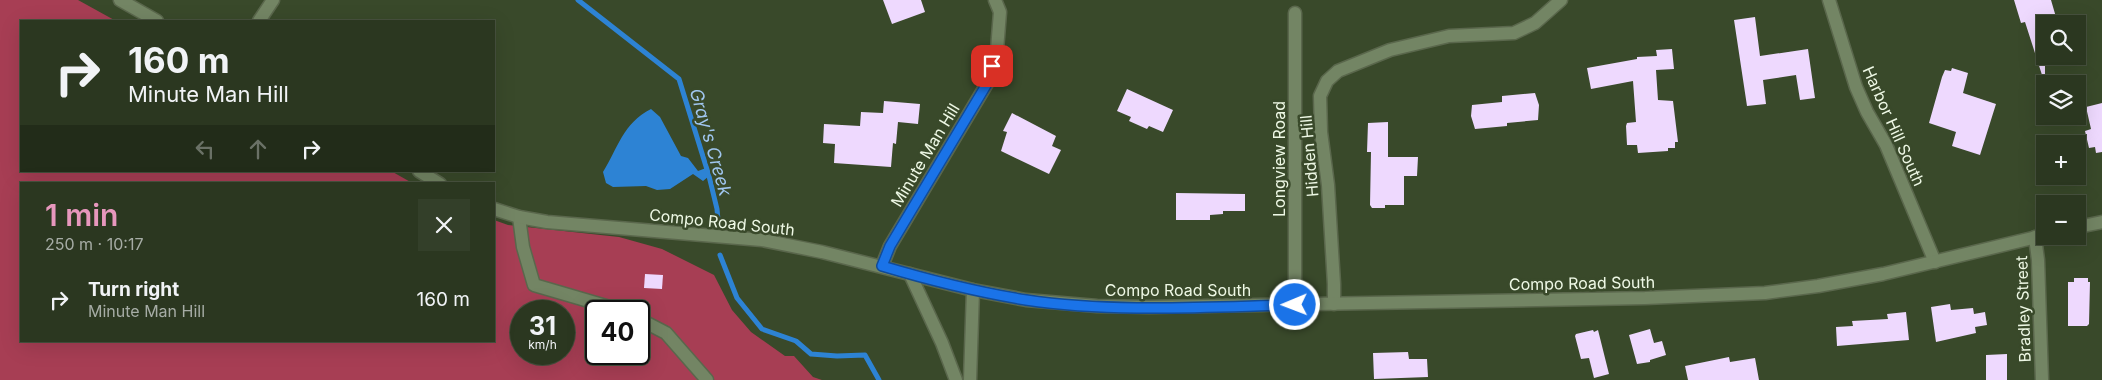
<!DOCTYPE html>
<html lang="en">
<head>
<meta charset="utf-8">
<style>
  :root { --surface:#2b3720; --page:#333f29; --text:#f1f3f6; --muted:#a6aca5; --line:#47513e; --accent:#e797bd }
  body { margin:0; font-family:Inter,sans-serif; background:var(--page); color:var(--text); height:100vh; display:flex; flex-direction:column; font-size:19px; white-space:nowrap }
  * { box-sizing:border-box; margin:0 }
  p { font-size:16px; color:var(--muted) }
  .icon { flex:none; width:28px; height:28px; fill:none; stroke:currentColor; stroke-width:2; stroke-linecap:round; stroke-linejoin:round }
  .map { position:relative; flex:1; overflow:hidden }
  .sheet { position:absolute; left:20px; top:182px; width:475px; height:160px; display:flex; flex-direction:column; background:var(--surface); border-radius:0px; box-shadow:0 5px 20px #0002,0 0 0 1px var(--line) }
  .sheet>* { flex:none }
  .top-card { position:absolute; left:20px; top:20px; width:475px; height:152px; border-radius:0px; box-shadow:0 5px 20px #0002,0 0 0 1px var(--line); background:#2b3720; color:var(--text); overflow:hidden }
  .tools { position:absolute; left:2036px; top:15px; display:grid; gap:10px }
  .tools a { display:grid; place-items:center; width:50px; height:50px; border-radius:0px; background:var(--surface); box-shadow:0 5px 20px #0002,0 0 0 1px var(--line); font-size:25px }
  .speed { position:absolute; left:510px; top:300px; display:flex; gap:10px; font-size:25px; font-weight:700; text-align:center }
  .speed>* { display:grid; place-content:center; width:65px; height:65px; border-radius:50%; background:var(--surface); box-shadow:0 5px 20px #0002,0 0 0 1px var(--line); line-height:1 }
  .speed small { font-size:12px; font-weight:400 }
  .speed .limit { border:2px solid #111; border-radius:8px; background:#fff; color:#111 }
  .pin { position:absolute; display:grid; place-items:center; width:42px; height:42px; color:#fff; margin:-21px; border-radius:10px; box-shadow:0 2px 8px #0006 }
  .me { position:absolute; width:55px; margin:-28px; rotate:269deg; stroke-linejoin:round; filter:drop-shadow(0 0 4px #0008) }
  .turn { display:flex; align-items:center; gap:18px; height:105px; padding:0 25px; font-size:22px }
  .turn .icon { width:65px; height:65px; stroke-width:2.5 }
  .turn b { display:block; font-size:35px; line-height:42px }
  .lanes { display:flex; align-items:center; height:48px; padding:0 25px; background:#0003; justify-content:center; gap:25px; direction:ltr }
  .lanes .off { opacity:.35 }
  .round { display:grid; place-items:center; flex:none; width:52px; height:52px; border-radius:0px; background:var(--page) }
  .headline { display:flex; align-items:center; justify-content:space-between; height:85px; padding:0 25px }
  h1 { font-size:30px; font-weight:600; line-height:38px; color:var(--accent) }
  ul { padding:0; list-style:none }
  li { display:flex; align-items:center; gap:15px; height:65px; padding:0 25px }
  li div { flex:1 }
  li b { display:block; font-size:19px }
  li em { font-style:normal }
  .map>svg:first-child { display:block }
</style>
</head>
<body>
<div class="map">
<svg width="2102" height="380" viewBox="0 0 2102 380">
  <rect width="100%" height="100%" fill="#39492a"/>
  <!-- green -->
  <path fill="#a73e54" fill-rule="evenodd" d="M 0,0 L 78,0 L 116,21 L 21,21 L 21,171 L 391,171 L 414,184 L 21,184 L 21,341 L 494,341 L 494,220 L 508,225 L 619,237 L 662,249 L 714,275 L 732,310 L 751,332 L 785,356 L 794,356 L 813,377 L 822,380 L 0,380 ZM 521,311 L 564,311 L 564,354 L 521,354 ZM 596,311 L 639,311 L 639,354 L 596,354 Z"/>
  <!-- water -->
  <path fill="#2d83d4" d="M 651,109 L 660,117 L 681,156 L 688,158 L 698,171 L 706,168 L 709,176 L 703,181 L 693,174 L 670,189 L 657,190 L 646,186 L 613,187 L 606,183 L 603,172 C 618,148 623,123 651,109 Z"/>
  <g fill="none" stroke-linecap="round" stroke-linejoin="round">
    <!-- stream -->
    <g stroke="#2d83d4" stroke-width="5">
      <path d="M 578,0 L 679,79 L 709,176 L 717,209 L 718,220"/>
      <path d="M 720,255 L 737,298 L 762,329 L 796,341 L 811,354 L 837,356 L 865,355 L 879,380"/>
    </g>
  </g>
  <!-- building -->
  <g fill="#eed9fe">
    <path d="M 883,0 L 921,0 L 925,12 L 892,24 Z"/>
    <path d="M 2014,0 L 2051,0 L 2058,24 L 2045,24 L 2045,75 L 2042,75 L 2025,22 L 2021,23 Z"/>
    <path d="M 1755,17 L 1760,56 L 1808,49 L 1815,98 L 1800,100 L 1796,75 L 1763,80 L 1766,104 L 1747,106 L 1734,20 Z"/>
    <path d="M 1672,49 L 1674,69 L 1656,70 L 1658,100 L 1673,101 L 1678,142 L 1675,142 L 1675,148 L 1668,148 L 1668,151 L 1638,153 L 1637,145 L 1627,145 L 1626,126 L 1627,123 L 1636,122 L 1633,81 L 1591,89 L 1587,68 L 1637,59 L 1637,57 L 1657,56 L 1656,50 Z"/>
    <path d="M 1952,68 L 1968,73 L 1963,93 L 1996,104 L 1980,155 L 1952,146 L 1956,132 L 1929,123 L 1942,77 L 1945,70 L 1951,71 Z"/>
    <path d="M 1127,89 L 1173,110 L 1163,132 L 1149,126 L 1147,129 L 1129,121 L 1131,117 L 1117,111 Z"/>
    <path d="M 1535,93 L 1539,105 L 1538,120 L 1507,123 L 1507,126 L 1475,129 L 1471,116 L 1472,105 L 1502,102 L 1502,96 Z"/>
    <path d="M 884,101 L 920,104 L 918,124 L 898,122 L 896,144 L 893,143 L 891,167 L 834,163 L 835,144 L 823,143 L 824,124 L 860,126 L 861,112 L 883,113 Z"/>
    <path d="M 2102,103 L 2102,152 L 2096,153 L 2095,147 L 2089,148 L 2085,131 L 2091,129 L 2086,107 Z"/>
    <path d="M 1012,113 L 1056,136 L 1052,146 L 1061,150 L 1049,174 L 1001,151 L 1007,132 L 1003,131 Z"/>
    <path d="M 1388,122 L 1388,157 L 1418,157 L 1417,176 L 1404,176 L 1404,205 L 1385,205 L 1385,208 L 1372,208 L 1370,205 L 1371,152 L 1367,152 L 1368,123 Z"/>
    <path d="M 1176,193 L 1245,194 L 1245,211 L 1223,211 L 1223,214 L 1210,215 L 1210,220 L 1176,220 Z"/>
    <path d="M 645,274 L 663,275 L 662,289 L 644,288 Z"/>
    <path d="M 2074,278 L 2088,278 L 2088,282 L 2090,282 L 2089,324 L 2087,326 L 2068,326 L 2068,282 L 2074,282 Z"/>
    <path d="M 1950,304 L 1951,310 L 1973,308 L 1974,314 L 1985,312 L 1987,325 L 1975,327 L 1976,333 L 1936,342 L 1931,307 Z"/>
    <path d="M 1906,312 L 1909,340 L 1837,346 L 1836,327 L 1853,326 L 1852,321 L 1888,319 L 1887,314 Z"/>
    <path d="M 1650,329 L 1654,343 L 1662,341 L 1666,355 L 1650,360 L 1650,362 L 1637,364 L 1629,335 Z"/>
    <path d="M 1593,330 L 1594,332 L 1598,330 L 1609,374 L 1594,378 L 1589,358 L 1581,359 L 1575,336 L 1576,334 Z"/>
    <path d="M 1408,352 L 1409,359 L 1427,359 L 1428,377 L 1374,379 L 1373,353 Z"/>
    <path d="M 2007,354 L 2007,380 L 1986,380 L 1986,355 Z"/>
    <path d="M 1729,357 L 1730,362 L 1755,358 L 1759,380 L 1688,380 L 1685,366 Z"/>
  </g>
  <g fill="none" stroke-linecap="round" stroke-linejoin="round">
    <!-- minor casing -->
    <g stroke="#5a674c" stroke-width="15">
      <g id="minor">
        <path d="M 1829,0 L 1856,87 L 1867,112 L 1886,145 L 1935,262"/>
        <path d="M 1295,13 L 1295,305"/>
        <path d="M 259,21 L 273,0"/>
        <path d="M 519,217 L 523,247 L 534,285 L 623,311"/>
        <path d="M 2035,237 L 2038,260 L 2042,380"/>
        <path d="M 882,266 L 890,246 L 988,82 L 997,50 L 1000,12 L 995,0"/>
        <path d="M 910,274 L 942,343 L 956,380"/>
        <path d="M 1334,304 L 1334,284 L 1328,185 L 1321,132 L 1320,96 L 1327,81 L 1338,71 L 1390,50 L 1449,36 L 1514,33 L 1535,23 L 1561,0"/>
        <path d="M 639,319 L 666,333 L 707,380"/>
        <path d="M 970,380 L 973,290"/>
      </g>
    </g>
    <!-- tertiary casing -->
    <g stroke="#5a674c" stroke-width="15">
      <g id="tertiary">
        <path d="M 120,0 L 157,21"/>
        <path d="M 419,171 L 440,184"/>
        <path d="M 494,209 L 519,217 L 547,222 L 762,240 L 822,252 L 973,290 L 1026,300 L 1097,306 L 1149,307 L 1645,298 L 1765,293 L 1818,286 L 1883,274 L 2045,235"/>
        <path d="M 2078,227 L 2102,222"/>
      </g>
    </g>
    <!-- minor -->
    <use href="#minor" stroke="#738564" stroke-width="12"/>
    <!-- tertiary -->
    <use href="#tertiary" stroke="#738564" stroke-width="12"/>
  </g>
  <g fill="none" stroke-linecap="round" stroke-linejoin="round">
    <!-- route casing -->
    <g stroke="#114b97" stroke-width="12">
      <path id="route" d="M 992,66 L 988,82 L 890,246 L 882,266 C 929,280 977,292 1026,300 C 1114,313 1206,307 1295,305"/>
    </g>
    <!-- route -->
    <use href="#route" stroke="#1a73e8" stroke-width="9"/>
  </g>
  <g text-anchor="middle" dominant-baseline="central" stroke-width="5" stroke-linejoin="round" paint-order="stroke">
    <!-- street labels -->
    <g font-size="16" fill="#eef8e5" stroke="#39492a">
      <text transform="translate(1894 126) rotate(66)">Harbor Hill South</text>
      <text transform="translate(925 155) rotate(-59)">Minute Man Hill</text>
      <text transform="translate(1309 156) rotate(-95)">Hidden Hill</text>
      <text transform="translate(1279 159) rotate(-90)">Longview Road</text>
      <text transform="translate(722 222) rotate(6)">Compo Road South</text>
      <text transform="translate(1582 283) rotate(-1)">Compo Road South</text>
      <text x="1178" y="290">Compo Road South</text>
      <text transform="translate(2023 309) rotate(-92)">Bradley Street</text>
    </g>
    <!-- water labels -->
    <g font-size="18" font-style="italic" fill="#a0c6ef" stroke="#39492a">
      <text transform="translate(711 142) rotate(74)">Gray's Creek</text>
    </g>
  </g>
</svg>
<div class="tools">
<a><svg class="icon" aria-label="search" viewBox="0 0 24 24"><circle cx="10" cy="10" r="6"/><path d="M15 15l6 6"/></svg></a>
<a><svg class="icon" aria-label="layers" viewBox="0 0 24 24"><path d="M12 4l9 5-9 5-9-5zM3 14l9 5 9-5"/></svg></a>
<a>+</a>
<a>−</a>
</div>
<div class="speed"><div>31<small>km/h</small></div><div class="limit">40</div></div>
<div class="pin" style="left:992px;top:66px;background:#d93025"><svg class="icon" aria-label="arrive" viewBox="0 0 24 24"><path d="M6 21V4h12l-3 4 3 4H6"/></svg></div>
<svg class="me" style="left:1295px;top:305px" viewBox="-20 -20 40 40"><circle r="17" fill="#1a73e8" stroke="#fff" stroke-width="3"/><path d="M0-11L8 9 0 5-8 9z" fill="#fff"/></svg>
<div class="top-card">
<div class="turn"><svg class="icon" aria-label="right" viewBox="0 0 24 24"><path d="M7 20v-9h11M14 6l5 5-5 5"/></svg><div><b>160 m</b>Minute Man Hill</div></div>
<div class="lanes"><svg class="icon off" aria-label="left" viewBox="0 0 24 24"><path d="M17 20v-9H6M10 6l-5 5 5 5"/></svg><svg class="icon off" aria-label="ahead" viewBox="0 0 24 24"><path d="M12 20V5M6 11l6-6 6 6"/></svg><svg class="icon" aria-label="right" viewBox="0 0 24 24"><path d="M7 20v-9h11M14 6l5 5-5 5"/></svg></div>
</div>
<section class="sheet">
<div class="headline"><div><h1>1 min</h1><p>250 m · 10:17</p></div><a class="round"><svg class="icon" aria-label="close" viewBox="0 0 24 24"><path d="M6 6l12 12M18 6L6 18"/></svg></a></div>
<ul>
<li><svg class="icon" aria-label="right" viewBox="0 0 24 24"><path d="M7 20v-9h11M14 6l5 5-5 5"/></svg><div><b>Turn right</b><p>Minute Man Hill</p></div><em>160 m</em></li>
</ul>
</section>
</div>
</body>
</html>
